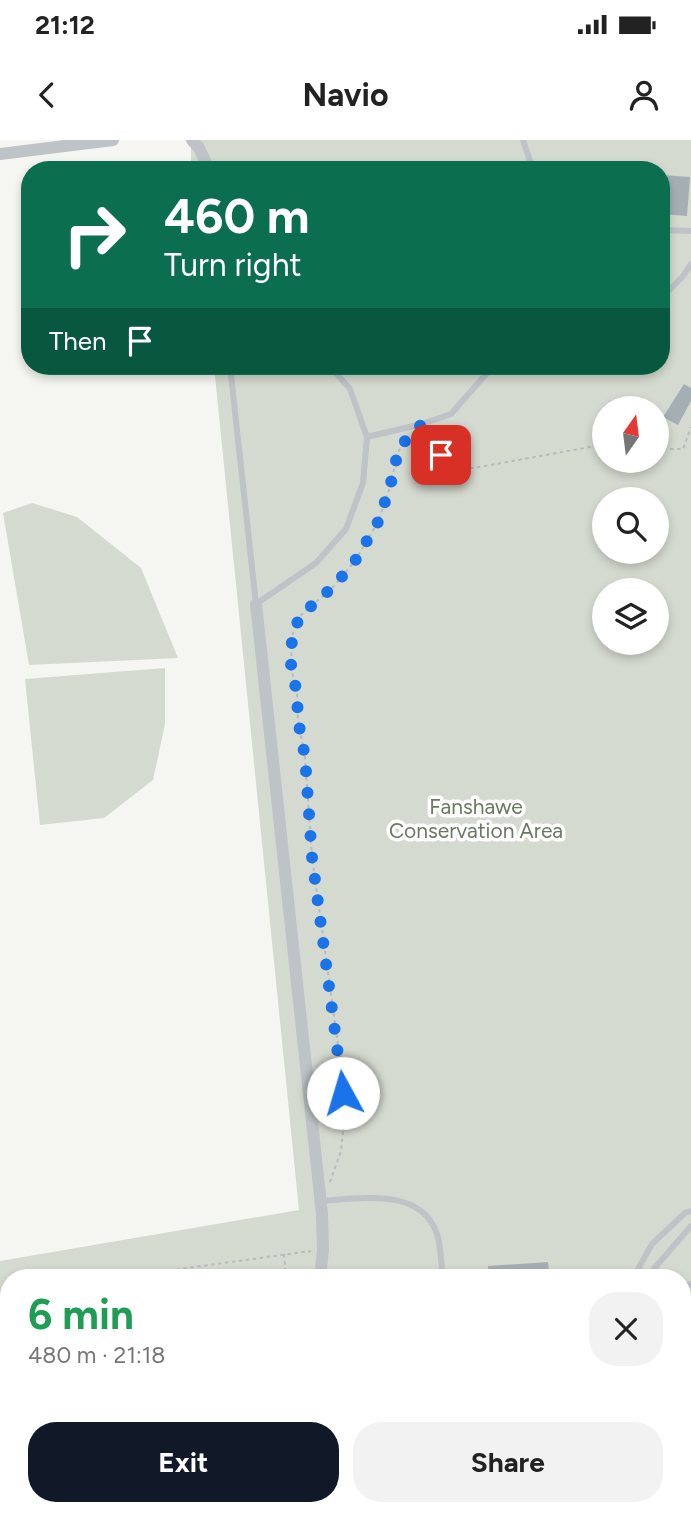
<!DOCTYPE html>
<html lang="en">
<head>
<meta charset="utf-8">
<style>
  :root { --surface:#fff; --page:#f2f2f2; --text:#222; --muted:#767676; --accent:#111827 }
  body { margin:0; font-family:Figtree,sans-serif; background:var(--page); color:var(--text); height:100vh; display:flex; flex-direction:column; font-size:26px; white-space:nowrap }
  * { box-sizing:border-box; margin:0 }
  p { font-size:23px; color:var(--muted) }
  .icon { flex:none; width:38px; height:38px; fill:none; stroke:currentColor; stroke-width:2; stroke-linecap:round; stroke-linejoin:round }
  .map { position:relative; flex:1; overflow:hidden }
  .side { position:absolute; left:0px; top:1129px; width:691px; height:247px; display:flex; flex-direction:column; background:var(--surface); border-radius:28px 28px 0 0; box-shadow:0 4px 10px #0003 }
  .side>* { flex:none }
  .banner { position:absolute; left:21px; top:21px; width:649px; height:214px; border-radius:28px; box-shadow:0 4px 10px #0003; background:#0b6e4f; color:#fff; overflow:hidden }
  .needle { width:46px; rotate:14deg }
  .tools { position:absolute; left:592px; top:256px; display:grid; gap:14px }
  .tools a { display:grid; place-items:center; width:77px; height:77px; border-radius:50%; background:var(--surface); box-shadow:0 4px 10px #0003; font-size:35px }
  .pin { position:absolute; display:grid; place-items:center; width:60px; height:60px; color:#fff; margin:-30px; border-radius:14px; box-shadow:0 4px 10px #0006 }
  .me { position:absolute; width:77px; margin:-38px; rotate:354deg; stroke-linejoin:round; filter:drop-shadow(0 0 5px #0008) }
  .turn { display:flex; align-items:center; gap:24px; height:147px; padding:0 28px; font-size:32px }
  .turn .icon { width:91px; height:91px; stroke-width:2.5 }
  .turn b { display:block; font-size:49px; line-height:60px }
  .then { display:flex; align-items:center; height:66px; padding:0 28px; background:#0003; gap:14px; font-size:26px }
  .round { display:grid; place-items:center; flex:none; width:74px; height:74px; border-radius:28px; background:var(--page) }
  .headline { display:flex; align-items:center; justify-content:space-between; height:119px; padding:0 28px }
  h1 { font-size:42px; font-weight:700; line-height:52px; color:#1e9e55 }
  .button { display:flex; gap:14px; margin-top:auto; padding:14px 28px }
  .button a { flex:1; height:80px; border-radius:28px; background:var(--accent); color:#fff; font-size:28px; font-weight:700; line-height:80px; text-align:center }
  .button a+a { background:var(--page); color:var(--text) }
  .status { display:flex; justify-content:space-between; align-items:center; height:49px; padding:0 35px; background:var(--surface); direction:ltr }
  .status svg { height:19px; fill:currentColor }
  header { display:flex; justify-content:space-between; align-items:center; height:91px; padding:0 28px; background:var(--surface); font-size:32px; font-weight:700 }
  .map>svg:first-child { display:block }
</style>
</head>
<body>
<div class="status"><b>21:12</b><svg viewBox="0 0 49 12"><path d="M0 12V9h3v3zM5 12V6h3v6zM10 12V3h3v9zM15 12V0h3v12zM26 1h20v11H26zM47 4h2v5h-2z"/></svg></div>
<header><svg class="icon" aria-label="back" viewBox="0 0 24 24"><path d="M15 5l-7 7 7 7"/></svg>Navio<svg class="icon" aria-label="person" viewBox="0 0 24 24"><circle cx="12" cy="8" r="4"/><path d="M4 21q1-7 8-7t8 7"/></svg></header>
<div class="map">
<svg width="691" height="1374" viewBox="0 0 691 1374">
  <rect width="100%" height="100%" fill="#f5f5f1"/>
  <!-- green -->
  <g fill="#d5dad0" fill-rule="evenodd">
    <path d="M 191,0 L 691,0 L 691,1374 L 0,1374 L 0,1121 L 299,1070 L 214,226 L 662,226 L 662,30 L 191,30 ZM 604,268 L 656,268 L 656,320 L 604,320 ZM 604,359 L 656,359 L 656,411 L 604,411 ZM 604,450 L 656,450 L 656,502 L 604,502 ZM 9,1138 L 682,1138 L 682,1367 L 9,1367 Z"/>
    <path d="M 32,363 L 77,377 L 141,428 L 178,518 L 29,525 L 3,373 Z"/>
    <path d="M 165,528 L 165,584 L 153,640 L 104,678 L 40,685 L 25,539 Z"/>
  </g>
  <!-- building -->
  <g fill="#a5afb3">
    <path d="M 662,35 L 690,37 L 687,76 L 662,74 Z"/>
    <path d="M 684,244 L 691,248 L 691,261 L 678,285 L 663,277 Z"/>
    <path d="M 548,1122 L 550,1138 L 489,1138 L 488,1126 Z"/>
  </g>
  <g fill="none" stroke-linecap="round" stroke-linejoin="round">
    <!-- path -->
    <g stroke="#b7bbbd" stroke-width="2" stroke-dasharray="3.5 3.5" stroke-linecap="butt">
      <path d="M 426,292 L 449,327 L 474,328 L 590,307 L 604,307"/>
      <path d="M 656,309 L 683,309 L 691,287"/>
      <path d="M 330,1042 L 341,1011 L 345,973 L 339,912 L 312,717 L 305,617 L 298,580 L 297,553 L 291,527 L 292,496 L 300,476 L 333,447 L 355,421 L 378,382 L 390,347 L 398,312 L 409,296"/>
      <path d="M 284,1114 L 286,1138"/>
      <path d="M 114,1138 L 311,1111"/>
      <path d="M 0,1163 L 9,1160"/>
      <path d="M 156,1374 L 164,1367"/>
    </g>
    <!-- service -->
    <g stroke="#bdc3c6" stroke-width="6">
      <path d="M 523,0 L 533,30"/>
      <path d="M 662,90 L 691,91"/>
      <path d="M 662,158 L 684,135 L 691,124"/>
      <path d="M 230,226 L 256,464 L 316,423 L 346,389 L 363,343 L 367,297 L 350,249 L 330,226"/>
      <path d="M 367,297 L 422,284 L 451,274 L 493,226"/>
      <path d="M 320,1061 C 358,1059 421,1046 437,1094 C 441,1107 441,1124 443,1138"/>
      <path d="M 633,1138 L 652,1104 L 685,1073 L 691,1071"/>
      <path d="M 646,1138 L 691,1086"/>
      <path d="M 682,1148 L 691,1144"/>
      <path d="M 682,1217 L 691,1217"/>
      <path d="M 682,1255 L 691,1253"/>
    </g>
    <!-- minor -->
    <g stroke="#bdc3c6" stroke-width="12">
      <path d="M 192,0 L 199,8 L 207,25"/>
      <path d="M 0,14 L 113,0"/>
      <path d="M 256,464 L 322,1074 L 323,1110 L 320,1138"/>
    </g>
  </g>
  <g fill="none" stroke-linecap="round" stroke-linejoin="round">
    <!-- route -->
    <path stroke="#1a73e8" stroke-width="12" stroke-dasharray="0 21.6" d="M 343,953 L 312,717 L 305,617 L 298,580 L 297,553 L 291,527 L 292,496 L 300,476 L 333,447 L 355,421 L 378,382 L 390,347 L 398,312 L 405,301 L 422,284 L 441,315"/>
  </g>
  <g text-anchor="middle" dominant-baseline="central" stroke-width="7" stroke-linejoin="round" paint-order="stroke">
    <!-- park labels -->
    <g font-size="21" fill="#697a62" stroke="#fff">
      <text x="476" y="666">Fanshawe<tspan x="476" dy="24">Conservation Area</tspan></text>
    </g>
  </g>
</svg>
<div class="tools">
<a><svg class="needle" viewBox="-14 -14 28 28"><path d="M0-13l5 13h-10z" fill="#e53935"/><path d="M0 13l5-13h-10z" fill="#767676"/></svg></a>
<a><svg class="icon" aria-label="search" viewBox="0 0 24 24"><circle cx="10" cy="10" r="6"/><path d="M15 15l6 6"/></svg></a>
<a><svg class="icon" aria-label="layers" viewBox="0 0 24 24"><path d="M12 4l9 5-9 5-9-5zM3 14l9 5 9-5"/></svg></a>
</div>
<div class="pin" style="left:441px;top:315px;background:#d93025"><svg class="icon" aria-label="arrive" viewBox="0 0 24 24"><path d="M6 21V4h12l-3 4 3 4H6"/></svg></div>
<svg class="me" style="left:343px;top:953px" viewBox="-20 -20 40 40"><circle r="19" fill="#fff"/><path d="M0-13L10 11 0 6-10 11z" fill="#1a73e8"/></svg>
<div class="banner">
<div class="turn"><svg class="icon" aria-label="right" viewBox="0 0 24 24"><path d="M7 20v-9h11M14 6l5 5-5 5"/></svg><div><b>460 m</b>Turn right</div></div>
<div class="then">Then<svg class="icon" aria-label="arrive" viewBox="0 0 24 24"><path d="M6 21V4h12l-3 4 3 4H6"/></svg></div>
</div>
<section class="side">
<div class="headline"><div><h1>6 min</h1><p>480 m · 21:18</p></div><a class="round"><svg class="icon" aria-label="close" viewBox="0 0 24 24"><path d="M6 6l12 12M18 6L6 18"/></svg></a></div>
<div class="button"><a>Exit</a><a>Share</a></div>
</section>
</div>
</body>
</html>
